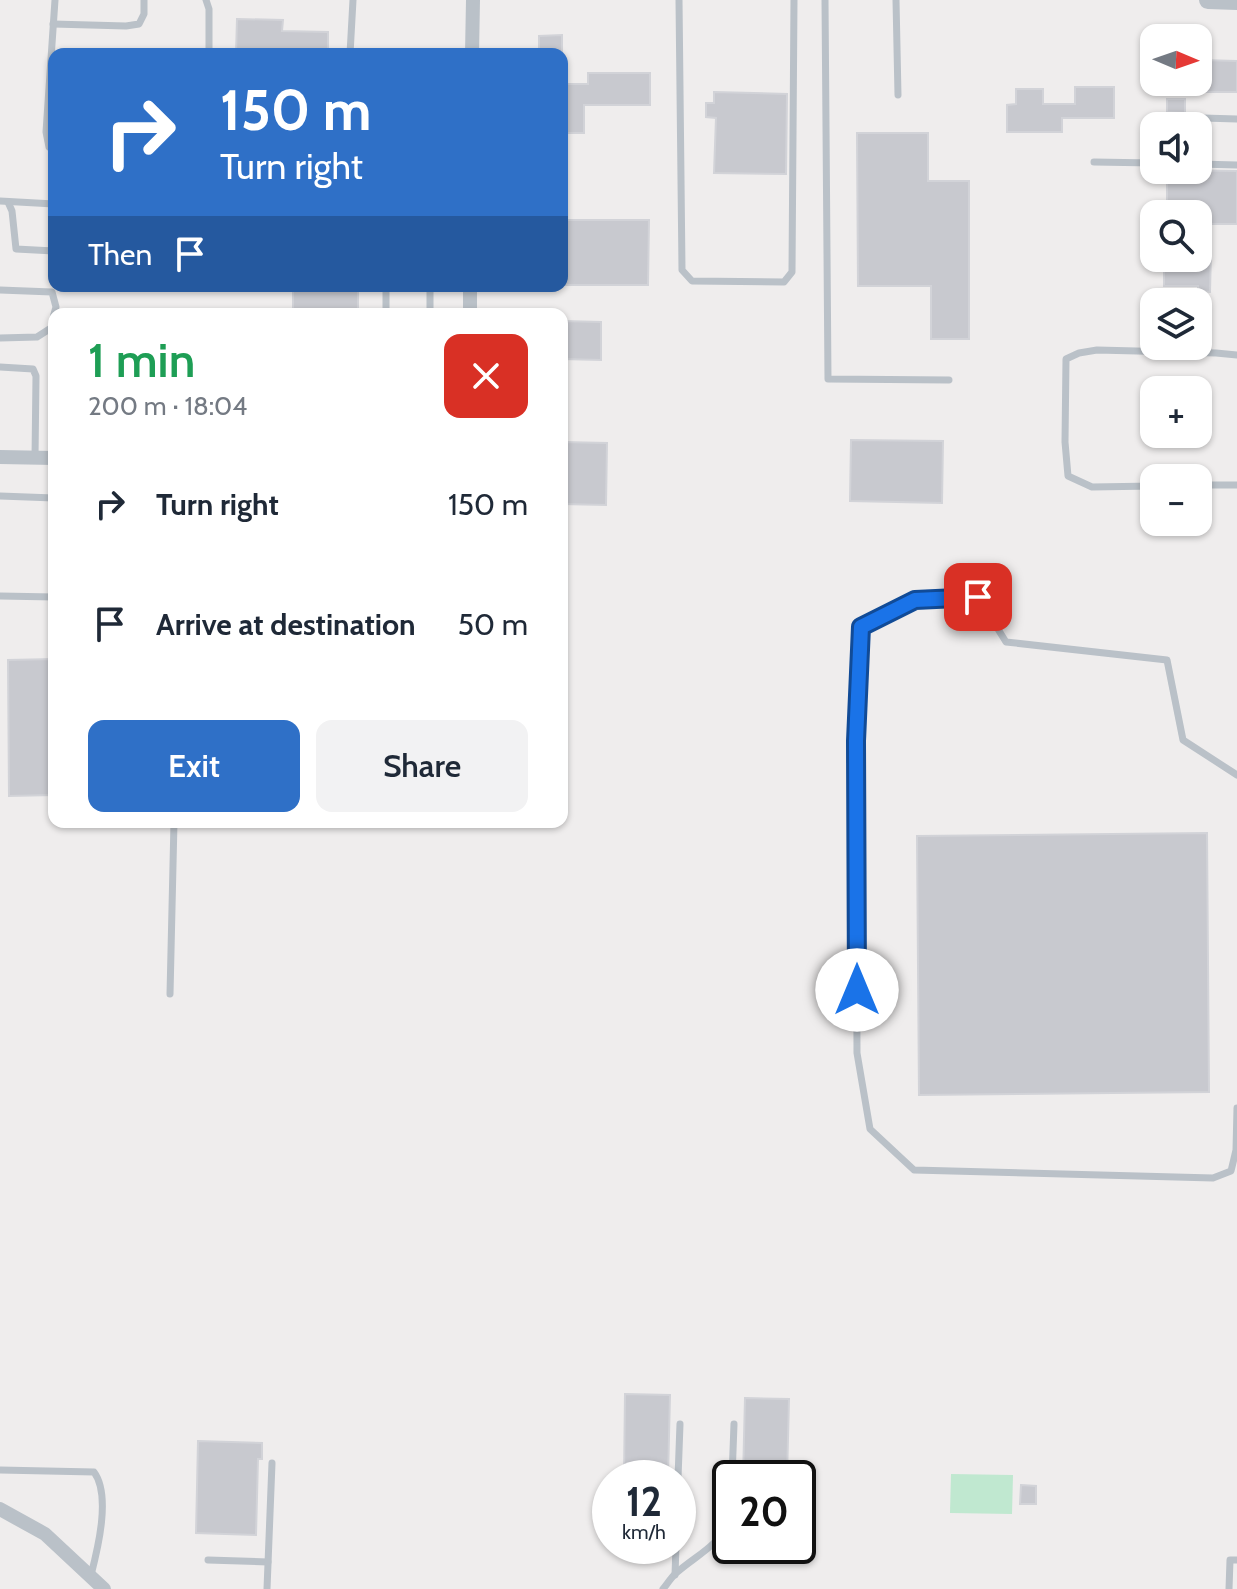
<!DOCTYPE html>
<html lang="en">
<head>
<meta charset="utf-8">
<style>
  :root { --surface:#fff; --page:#f2f2f3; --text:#1f2937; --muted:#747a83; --accent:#2f70c7 }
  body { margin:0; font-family:Cabin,sans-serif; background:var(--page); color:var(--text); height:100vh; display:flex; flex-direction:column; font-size:30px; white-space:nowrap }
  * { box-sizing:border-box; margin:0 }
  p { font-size:26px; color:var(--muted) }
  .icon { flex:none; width:44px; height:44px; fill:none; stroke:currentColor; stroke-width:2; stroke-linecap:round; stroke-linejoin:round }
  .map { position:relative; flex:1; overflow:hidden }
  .details { position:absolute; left:48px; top:308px; width:520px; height:520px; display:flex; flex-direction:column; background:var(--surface); border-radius:16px; box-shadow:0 2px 6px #0004 }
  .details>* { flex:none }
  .banner { position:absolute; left:48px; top:48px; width:520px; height:244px; border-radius:16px; box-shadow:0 2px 6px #0004; background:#2f70c7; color:#fff; overflow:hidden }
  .needle { width:52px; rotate:92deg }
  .tools { position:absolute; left:1140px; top:24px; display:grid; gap:16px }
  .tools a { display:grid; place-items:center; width:72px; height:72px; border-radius:16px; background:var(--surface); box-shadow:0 2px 6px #0004; font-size:40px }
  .speed { position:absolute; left:592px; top:1460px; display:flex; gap:16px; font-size:40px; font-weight:700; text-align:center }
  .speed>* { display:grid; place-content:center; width:104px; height:104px; border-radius:50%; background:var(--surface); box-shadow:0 2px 6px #0004; line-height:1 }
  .speed small { font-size:20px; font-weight:400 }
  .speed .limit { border:4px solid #111; border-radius:12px; background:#fff; color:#111 }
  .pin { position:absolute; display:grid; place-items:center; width:68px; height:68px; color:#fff; margin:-34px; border-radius:16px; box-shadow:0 4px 12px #0006 }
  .me { position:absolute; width:88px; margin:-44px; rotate:0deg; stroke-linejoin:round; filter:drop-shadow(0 0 6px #0008) }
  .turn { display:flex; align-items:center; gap:28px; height:168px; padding:0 40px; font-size:36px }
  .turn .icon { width:104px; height:104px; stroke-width:2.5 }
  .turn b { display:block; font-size:56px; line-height:68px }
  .then { display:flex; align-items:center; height:76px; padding:0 40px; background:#0003; gap:16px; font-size:30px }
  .round { display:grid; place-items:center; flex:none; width:84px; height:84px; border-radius:16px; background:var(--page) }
  .summary { display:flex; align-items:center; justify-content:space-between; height:136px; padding:0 40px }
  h1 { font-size:48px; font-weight:600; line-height:60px; color:#1e9e55 }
  .button { display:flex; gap:16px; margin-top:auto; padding:16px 40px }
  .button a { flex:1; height:92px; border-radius:16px; background:var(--accent); color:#fff; font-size:32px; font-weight:600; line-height:92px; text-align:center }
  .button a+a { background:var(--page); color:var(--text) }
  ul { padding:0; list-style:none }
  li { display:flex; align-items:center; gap:24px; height:120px; padding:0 40px }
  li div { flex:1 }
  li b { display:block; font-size:30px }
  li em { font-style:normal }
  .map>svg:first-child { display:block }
</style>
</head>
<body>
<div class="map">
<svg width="1237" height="1589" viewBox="0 0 1237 1589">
  <rect width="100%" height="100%" fill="#efeded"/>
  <!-- green -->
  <path fill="#c0e8d0" d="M 951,1474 L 1013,1475 L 1012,1514 L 950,1513 Z"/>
  <!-- building -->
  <g fill="#c8c9cf" stroke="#d2d3d8" stroke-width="2">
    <path d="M 237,19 L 283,20 L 282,31 L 328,32 L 328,54 L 236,54 Z"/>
    <path d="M 562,35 L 562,54 L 539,54 L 539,36 Z"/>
    <path d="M 1202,60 L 1237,61 L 1237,92 L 1201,92 Z"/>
    <path d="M 588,73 L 650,73 L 650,105 L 584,105 L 584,133 L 562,133 L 562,84 L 588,84 Z"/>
    <path d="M 1075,87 L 1114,87 L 1114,118 L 1062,118 L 1062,132 L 1007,132 L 1007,105 L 1016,104 L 1016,89 L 1043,89 L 1043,104 L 1075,104 Z"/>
    <path d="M 714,92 L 787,94 L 786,174 L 714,173 L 716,118 L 706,117 L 706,103 L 714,103 Z"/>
    <path d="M 1167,99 L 1185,99 L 1185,113 L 1167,112 Z"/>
    <path d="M 857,133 L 928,133 L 928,181 L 969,181 L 969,339 L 931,339 L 931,286 L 858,286 Z"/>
    <path d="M 1167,170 L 1237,171 L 1237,224 L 1198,224 L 1198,214 L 1167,214 Z"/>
    <path d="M 562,220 L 649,220 L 648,285 L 562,285 Z"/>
    <path d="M 1198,252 L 1211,252 L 1210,292 L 1198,291 L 1198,286 L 1164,286 L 1164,258 L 1198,258 Z"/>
    <path d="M 358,288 L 358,314 L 293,314 L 293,289 Z"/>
    <path d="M 562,321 L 601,322 L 601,360 L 562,359 Z"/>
    <path d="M 851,440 L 943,441 L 942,503 L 850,501 Z"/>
    <path d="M 562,442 L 607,443 L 606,505 L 562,504 Z"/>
    <path d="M 54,659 L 54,795 L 9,796 L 8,660 Z"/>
    <path d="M 1207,833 L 1209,1092 L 919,1095 L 917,836 Z"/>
    <path d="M 625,1394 L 670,1395 L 668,1478 L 624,1478 Z"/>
    <path d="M 745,1398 L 789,1399 L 787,1478 L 743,1478 Z"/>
    <path d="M 198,1441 L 262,1443 L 262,1459 L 258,1459 L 256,1535 L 196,1533 Z"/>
    <path d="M 1021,1485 L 1036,1486 L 1036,1504 L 1020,1504 Z"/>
  </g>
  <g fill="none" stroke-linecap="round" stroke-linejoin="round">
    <!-- service -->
    <g stroke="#bac1c8" stroke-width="7">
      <path d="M 206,0 L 209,9 L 209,54"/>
      <path d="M 679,0 L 682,270 L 692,281 L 784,282 L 792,272 L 794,0"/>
      <path d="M 825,0 L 828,379 L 949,380"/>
      <path d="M 896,0 L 898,95"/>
      <path d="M 53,24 L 126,26 L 139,24 L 144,14 L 144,0"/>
      <path d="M 350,54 L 353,0"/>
      <path d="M 1203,118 L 1237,119"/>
      <path d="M 54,151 L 49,147 L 46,132 L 55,0"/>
      <path d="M 1094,162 L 1154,163"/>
      <path d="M 1198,164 L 1237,165"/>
      <path d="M 0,201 L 54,204"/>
      <path d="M 8,202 L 12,211 L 16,249 L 54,251"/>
      <path d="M 0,290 L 52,292 L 56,307 L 54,314"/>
      <path d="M 386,314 L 386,287 L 389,286"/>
      <path d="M 430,314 L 430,286"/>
      <path d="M 0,338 L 37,337 L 51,328 L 54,315"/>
      <path d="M 0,367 L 33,369 L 36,376 L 35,458"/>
      <path d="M 1198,485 L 1237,485"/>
      <path d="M 1154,486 L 1092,487 L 1068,476 L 1065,442 L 1066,359 L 1079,353 L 1097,350 L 1216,353 L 1237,355"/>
      <path d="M 0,496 L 54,498"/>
      <path d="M 0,596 L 54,597"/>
      <path d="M 1237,775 L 1183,740 L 1167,660 L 1006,642 L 978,597 L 915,600 L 861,627 L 856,741 L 857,1053 L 870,1129 L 914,1170 L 1213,1178 L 1231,1171 L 1236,1150 L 1237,1108"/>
      <path d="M 170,994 L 174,822"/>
      <path d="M 0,1470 L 94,1472 C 111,1495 98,1548 91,1575"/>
      <path d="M 678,1478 L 680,1424"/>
      <path d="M 732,1478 L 734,1424"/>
      <path d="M 208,1560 L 268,1562"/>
      <path d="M 675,1575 L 676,1546"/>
      <path d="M 267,1589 L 272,1463"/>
      <path d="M 663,1589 C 667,1584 671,1578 675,1574 C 696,1555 717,1548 730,1520"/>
      <path d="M 1229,1589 L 1230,1560 L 1237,1560"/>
    </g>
    <!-- minor -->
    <g stroke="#bac1c8" stroke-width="14">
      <path d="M 472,54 L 473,0"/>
      <path d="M 470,314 L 470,286"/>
      <path d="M 0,457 L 54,458"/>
      <path d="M 0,1509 L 45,1534 L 104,1589"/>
    </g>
    <!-- tertiary -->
    <path stroke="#bac1c8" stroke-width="18" d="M 1208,0 L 1237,1"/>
  </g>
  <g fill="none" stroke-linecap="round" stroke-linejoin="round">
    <!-- route casing -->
    <g stroke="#114b97" stroke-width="20">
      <path id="route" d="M 857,990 L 856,741 L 861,627 L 915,600 L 978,597"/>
    </g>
    <!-- route -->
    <use href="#route" stroke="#1a73e8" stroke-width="14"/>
  </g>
</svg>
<div class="tools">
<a><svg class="needle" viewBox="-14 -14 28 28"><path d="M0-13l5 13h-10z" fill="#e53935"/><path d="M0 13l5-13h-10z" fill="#747a83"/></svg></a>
<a><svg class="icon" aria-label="sound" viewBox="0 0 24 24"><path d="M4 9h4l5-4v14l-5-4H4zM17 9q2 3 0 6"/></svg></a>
<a><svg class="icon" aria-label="search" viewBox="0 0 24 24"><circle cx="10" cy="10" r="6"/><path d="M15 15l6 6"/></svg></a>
<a><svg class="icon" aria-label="layers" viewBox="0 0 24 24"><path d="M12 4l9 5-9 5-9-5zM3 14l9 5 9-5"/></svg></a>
<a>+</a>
<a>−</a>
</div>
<div class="speed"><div>12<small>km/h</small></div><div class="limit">20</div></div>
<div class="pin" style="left:978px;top:597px;background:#d93025"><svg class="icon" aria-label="arrive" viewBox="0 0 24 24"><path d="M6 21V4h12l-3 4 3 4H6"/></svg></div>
<svg class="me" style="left:857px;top:990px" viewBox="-20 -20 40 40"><circle r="19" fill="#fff"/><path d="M0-13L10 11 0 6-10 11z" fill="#1a73e8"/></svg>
<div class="banner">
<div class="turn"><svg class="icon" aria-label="right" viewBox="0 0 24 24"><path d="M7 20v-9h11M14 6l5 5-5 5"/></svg><div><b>150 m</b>Turn right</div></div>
<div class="then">Then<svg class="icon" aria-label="arrive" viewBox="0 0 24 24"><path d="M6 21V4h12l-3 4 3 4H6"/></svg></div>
</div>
<section class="details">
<div class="summary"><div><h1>1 min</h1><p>200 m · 18:04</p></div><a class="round" style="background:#d93025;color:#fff"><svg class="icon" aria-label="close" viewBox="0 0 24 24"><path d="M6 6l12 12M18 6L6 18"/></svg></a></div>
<ul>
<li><svg class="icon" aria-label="right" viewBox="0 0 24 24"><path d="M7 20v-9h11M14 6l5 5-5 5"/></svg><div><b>Turn right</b></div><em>150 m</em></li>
<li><svg class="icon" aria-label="arrive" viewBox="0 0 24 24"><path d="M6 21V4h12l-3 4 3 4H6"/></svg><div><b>Arrive at destination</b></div><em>50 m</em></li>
</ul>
<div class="button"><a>Exit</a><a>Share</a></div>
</section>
</div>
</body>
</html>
